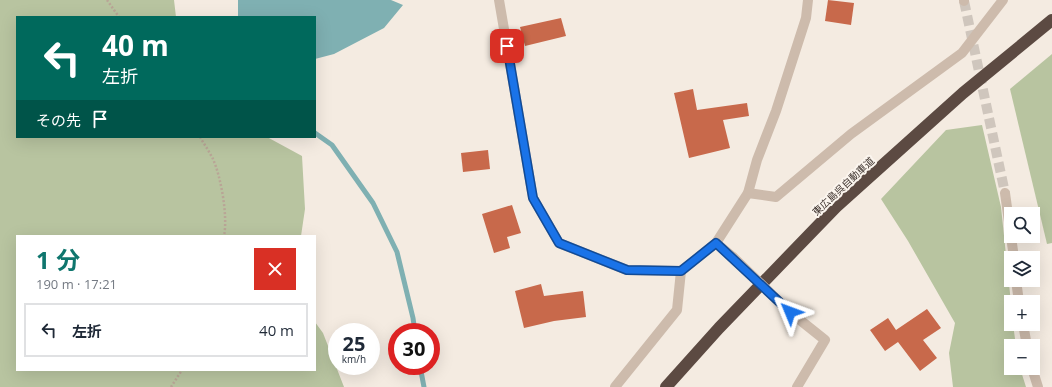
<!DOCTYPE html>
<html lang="ja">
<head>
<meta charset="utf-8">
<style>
  :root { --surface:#fff; --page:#f6f6f7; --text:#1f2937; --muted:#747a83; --line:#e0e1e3; --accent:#0f766e }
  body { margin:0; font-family:"Open Sans","Noto Sans JP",sans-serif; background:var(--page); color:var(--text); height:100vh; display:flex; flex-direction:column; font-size:15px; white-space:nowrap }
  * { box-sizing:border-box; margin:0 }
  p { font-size:13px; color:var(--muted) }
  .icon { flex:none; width:22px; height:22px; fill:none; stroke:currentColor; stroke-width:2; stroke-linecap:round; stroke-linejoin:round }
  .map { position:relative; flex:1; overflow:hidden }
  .side { position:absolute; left:16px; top:235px; width:300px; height:136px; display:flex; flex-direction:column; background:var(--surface); border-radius:0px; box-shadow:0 4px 16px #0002 }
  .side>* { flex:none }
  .guide { position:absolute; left:16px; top:16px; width:300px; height:122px; border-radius:0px; box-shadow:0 4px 16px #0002; background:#00695c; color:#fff; overflow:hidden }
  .controls { position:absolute; left:1004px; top:207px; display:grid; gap:8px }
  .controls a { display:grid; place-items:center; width:36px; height:36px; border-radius:0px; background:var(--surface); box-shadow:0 4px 16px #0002; font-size:20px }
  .speed { position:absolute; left:328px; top:323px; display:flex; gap:8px; font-size:20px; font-weight:700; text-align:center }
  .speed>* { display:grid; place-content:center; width:52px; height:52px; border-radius:50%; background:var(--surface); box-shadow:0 4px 16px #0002; line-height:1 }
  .speed small { font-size:10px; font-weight:400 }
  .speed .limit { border:6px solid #d22; background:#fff; color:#111 }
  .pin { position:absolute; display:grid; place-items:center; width:34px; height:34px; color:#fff; margin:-17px; border-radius:8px; box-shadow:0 2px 6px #0006 }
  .me { position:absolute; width:44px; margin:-22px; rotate:314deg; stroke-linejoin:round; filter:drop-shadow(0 0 3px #0008) }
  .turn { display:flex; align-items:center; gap:14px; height:84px; padding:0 20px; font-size:18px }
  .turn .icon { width:52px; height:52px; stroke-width:2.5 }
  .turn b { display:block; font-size:28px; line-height:34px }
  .then { display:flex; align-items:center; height:38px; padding:0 20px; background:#0003; gap:8px; font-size:15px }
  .round { display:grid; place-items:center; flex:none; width:42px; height:42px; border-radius:0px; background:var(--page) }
  .summary { display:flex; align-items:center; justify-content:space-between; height:68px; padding:0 20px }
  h1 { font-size:24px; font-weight:700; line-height:30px; color:var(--accent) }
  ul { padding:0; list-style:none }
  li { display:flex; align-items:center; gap:12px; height:54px; margin:0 8px 6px; padding:0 12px; border:2px solid var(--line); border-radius:0px }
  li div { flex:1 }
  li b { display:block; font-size:15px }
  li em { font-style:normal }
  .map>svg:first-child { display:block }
</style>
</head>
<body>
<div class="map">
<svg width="1052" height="387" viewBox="0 0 1052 387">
  <rect width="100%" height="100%" fill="#f4ebe1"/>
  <!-- green -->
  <g fill="#b8c4a0">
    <path d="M 0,0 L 174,0 L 176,17 L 17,17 L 17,137 L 267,137 L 302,156 L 305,209 L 301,236 L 17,236 L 17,370 L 315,370 L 315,322 L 323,333 L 344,387 L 0,387 Z"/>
    <path d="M 1052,54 L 1052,243 L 1047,244 L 1010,89 Z"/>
    <path d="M 982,125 L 1001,207 L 1011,303 L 1011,324 L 1013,324 L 1016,346 L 1011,346 L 1011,368 L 1020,368 L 1026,387 L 953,387 L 949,353 L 955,323 L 908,241 L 881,199 L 946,130 Z"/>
  </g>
  <!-- water -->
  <path fill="#7fb0b2" d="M 238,0 L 391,0 L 403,5 L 384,28 L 334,54 L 315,59 L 315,17 L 238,17 Z"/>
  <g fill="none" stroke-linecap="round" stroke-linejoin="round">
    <!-- stream -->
    <g stroke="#7fb0b2" stroke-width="5">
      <path d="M 315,133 L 332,145 L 373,203 L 397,252 L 413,318 L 415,332"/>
      <path d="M 420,366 L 424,387"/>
    </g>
  </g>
  <!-- building -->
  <g fill="#c8694b">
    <path d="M 828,0 L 854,3 L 851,25 L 825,21 Z"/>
    <path d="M 561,18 L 566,36 L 525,46 L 520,27 Z"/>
    <path d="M 693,89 L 697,110 L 747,103 L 749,116 L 723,120 L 730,148 L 689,158 L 674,93 Z"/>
    <path d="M 488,150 L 490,169 L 463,172 L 461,153 Z"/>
    <path d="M 512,205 L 521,233 L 507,237 L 510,248 L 494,253 L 482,214 Z"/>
    <path d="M 541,284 L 544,296 L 583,291 L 586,317 L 554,321 L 524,328 L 515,291 Z"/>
    <path d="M 927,309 L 941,328 L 923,340 L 937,358 L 920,371 L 898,342 L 885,351 L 870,330 L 888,318 L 896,330 Z"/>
  </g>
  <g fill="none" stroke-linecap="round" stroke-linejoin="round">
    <!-- minor-tunnel -->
    <path stroke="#cfc6bd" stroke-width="10" stroke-dasharray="10 5" stroke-linecap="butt" d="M 964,1 L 1005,193"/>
    <!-- path -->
    <g stroke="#b9a596" stroke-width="2.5" stroke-dasharray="2 2" stroke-linecap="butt">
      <path d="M 107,0 L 119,17"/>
      <path d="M 200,137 C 204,144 209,151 213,159 C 221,177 228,216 224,236"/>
      <path d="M 171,387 L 182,370"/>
    </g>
    <!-- minor -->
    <g stroke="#cdbbac" stroke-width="10">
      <path d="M 499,0 L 533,198 L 559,243 L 627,270 L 681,271 L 716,243 L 748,193 L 757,160 L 776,111 L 806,18 L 808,0"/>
      <path d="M 964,1 L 964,0"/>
      <path d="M 748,193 L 776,197 L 851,134 L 962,53 L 1003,0"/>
      <path d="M 1005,193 L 1014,258"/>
      <path d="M 716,243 L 733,257"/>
      <path d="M 1016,280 L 1019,302"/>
      <path d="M 790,312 L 825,340 L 797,387"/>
      <path d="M 1023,324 L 1027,346"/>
      <path d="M 1032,368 L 1038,387"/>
      <path d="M 615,387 L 677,310 L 681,271"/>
    </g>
    <!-- motorway -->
    <path stroke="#5c4a42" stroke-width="12" d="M 666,387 L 719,328 L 836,207 L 963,93 L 1052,20"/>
    <!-- minor-bridge -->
    <path stroke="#cdbbac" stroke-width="10" d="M 733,257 L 790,312"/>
  </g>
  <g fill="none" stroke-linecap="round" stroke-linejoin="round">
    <!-- route casing -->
    <g stroke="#114b97" stroke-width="10">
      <path id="route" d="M 507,46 L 533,198 L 559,243 L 627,270 L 681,271 L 716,243 L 790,312"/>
    </g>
    <!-- route -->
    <use href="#route" stroke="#1a73e8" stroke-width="7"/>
  </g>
  <g text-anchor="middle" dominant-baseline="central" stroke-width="4" stroke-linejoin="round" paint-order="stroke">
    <!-- street labels -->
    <g font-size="10" fill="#3b302b" stroke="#fbf5ee">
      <text transform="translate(843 186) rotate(-43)">東広島呉自動車道</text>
    </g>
  </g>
</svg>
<div class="controls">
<a><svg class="icon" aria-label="search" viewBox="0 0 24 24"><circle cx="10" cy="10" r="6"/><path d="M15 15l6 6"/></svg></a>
<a><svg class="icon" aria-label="layers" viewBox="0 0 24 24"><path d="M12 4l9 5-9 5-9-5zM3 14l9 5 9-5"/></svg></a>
<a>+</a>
<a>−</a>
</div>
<div class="speed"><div>25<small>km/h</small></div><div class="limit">30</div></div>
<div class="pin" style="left:507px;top:46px;background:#d93025"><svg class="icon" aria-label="arrive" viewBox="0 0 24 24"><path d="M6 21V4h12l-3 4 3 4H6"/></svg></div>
<svg class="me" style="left:790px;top:312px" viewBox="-20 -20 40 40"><path d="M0-17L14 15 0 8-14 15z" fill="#1a73e8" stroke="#fff" stroke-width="4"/></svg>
<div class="guide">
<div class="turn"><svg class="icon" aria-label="left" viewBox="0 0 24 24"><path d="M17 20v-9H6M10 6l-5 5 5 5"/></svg><div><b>40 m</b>左折</div></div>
<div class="then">その先<svg class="icon" aria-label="arrive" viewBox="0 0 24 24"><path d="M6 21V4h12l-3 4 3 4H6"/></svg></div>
</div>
<section class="side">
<div class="summary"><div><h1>1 分</h1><p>190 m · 17:21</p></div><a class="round" style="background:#d93025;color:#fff"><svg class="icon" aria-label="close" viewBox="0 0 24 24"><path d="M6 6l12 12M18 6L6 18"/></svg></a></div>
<ul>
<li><svg class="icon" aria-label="left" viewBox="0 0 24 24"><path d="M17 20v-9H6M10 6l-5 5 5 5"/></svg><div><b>左折</b></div><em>40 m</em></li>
</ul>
</section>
</div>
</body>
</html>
